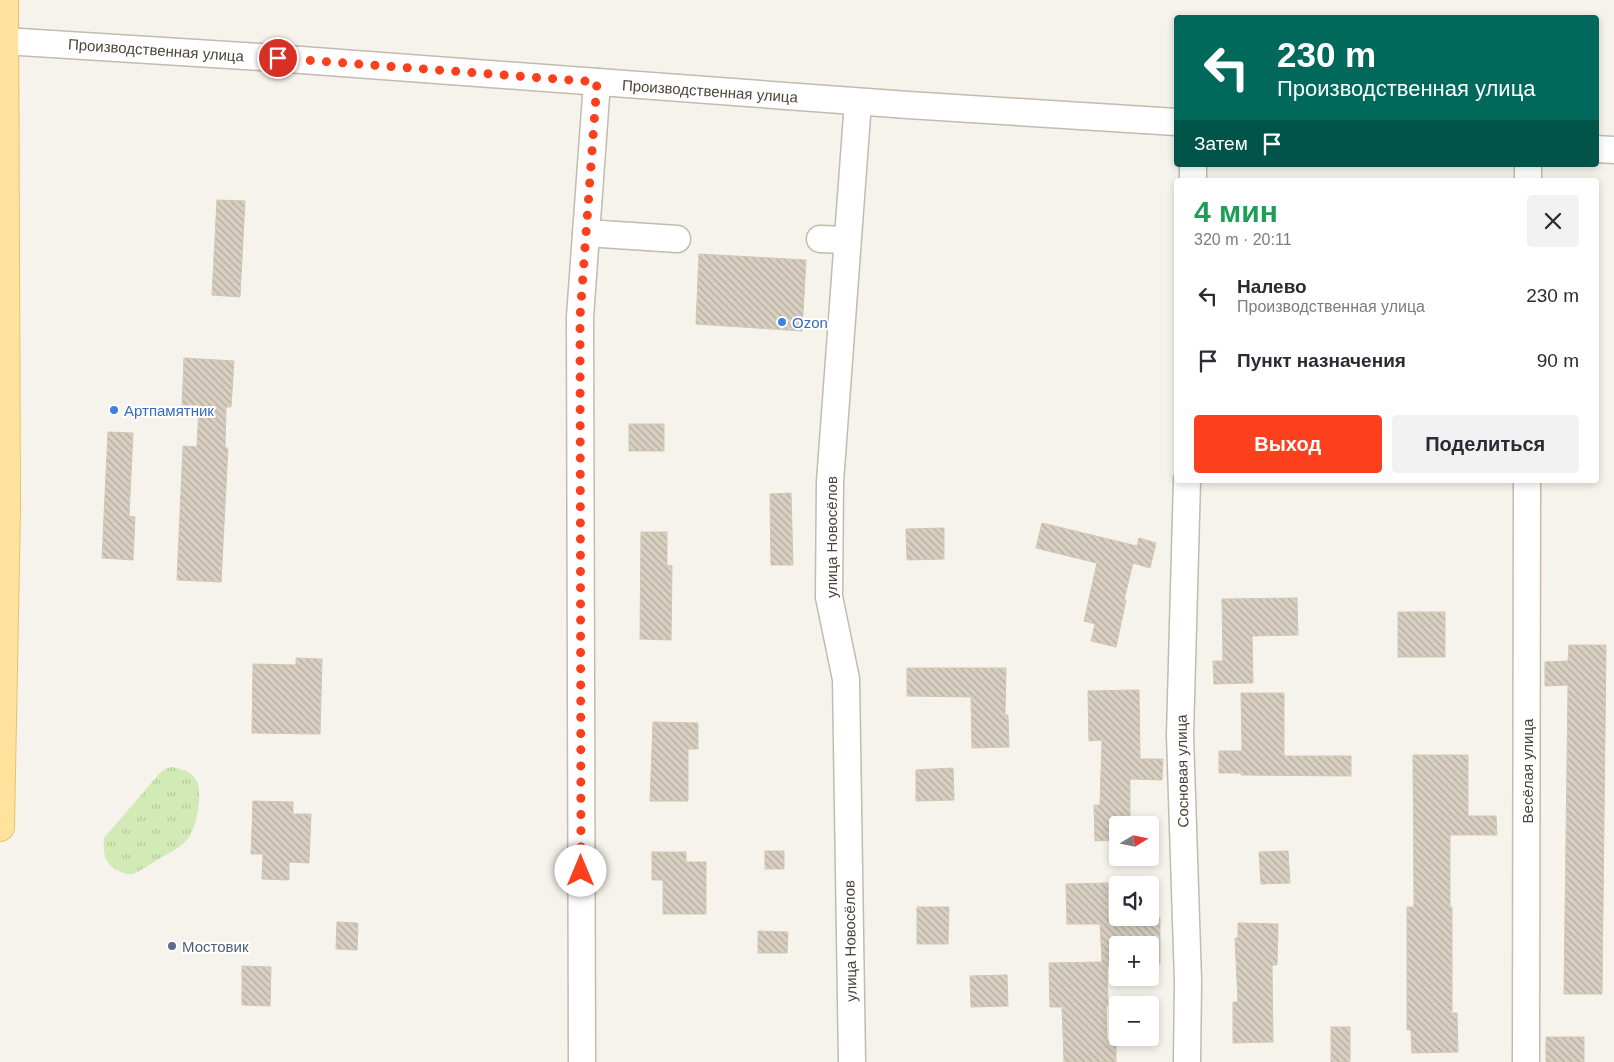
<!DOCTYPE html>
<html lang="ru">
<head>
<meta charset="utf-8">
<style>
  :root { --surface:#fff; --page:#f2f2f3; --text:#2b2b33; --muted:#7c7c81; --accent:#fc3f1d }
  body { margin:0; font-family:Arial,sans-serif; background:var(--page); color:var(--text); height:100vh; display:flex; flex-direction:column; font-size:19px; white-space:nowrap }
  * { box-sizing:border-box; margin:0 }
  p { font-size:16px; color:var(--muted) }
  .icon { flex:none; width:28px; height:28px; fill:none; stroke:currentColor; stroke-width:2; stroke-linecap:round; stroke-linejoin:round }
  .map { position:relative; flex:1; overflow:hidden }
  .details { position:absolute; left:1174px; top:178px; width:425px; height:305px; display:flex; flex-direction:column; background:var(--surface); border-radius:5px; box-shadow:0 2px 8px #0003 }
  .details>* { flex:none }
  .banner { position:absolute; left:1174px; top:15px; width:425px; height:152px; border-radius:5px; box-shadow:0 2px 8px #0003; background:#00695c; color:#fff; overflow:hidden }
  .needle { width:32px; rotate:80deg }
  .fabs { position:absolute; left:1109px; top:816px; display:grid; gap:10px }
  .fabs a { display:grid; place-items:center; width:50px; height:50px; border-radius:5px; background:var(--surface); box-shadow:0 2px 8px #0003; font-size:25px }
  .pin { position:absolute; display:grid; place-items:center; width:42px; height:42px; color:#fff; margin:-21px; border:2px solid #fff; border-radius:50%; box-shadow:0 1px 5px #0007 }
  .me { position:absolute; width:55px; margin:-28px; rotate:0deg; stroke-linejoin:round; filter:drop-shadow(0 0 4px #0008) }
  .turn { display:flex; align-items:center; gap:18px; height:105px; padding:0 20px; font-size:22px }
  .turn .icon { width:65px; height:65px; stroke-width:2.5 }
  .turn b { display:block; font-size:35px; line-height:42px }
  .then { display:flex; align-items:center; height:48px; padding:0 20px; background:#0003; gap:10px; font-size:19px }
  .round { display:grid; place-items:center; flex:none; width:52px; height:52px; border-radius:5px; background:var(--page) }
  .summary { display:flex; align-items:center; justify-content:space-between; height:85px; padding:0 20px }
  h1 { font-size:30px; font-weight:700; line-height:38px; color:#1e9e55 }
  .primary-button { display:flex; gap:10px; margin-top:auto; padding:10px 20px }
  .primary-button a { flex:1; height:58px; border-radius:5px; background:var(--accent); color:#fff; font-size:20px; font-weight:700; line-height:58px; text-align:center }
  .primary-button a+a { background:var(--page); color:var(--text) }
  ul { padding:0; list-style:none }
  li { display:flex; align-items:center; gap:15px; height:65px; padding:0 20px }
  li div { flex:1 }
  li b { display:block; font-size:19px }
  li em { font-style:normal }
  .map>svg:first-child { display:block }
</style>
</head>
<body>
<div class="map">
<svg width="1614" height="1062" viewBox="0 0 1614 1062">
  <defs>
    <pattern id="grass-tufts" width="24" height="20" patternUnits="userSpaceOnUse" patternTransform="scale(1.25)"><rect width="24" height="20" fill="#d2eab5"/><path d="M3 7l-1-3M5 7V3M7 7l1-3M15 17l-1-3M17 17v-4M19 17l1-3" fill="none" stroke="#b6ca9c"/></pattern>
    <pattern id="building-back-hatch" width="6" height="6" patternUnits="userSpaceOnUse" patternTransform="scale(1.25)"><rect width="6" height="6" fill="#d8cfc1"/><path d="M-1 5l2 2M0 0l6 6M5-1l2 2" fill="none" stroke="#b1aa9e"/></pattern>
  </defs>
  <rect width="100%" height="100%" fill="#f6f3ec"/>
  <!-- grass -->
  <path fill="url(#grass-tufts)" d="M 172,767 C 193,771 201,778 199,801 C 197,816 196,829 186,841 C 178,849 167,854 157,860 C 150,864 141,871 133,874 C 129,875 123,873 119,871 C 104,864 103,853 104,838 L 159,774 L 165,769 Z"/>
  <!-- building -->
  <g fill="url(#building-back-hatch)" stroke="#d3c7b4">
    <path d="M 217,200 L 245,201 L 240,297 L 212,295 Z"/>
    <path d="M 699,254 L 806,260 L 802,331 L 696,324 Z"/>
    <path d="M 184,358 L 234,361 L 231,407 L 226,407 L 225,448 L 228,448 L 221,582 L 177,580 L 183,446 L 197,447 L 199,405 L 182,405 Z"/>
    <rect x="629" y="424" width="35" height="27"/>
    <path d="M 108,432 L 133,433 L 129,516 L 135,517 L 133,560 L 102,558 Z"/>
    <path d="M 791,493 L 793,565 L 771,565 L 770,494 Z"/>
    <path d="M 1042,523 L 1137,546 L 1139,538 L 1156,543 L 1150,568 L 1133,563 L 1124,600 L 1126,600 L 1116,647 L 1091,641 L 1095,624 L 1084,621 L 1097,563 L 1036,548 Z"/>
    <path d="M 944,528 L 944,559 L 907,560 L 906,529 Z"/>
    <path d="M 641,532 L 667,532 L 667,565 L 672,566 L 671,640 L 640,639 Z"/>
    <path d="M 1297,598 L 1298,635 L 1252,636 L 1253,683 L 1214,684 L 1213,661 L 1223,661 L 1222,599 Z"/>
    <rect x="1398" y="612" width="47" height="45"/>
    <path d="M 1569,645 L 1606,645 L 1602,994 L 1564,994 L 1568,685 L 1545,686 L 1545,662 L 1568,661 Z"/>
    <path d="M 296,658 L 322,659 L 320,734 L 252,733 L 253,664 L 296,665 Z"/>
    <path d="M 907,668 L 1006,668 L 1005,715 L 1008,715 L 1009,747 L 972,748 L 971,697 L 907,696 Z"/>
    <path d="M 1139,690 L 1140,759 L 1163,759 L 1162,780 L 1130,779 L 1130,825 L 1118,825 L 1118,840 L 1095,841 L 1094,805 L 1100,805 L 1102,740 L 1089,741 L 1088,691 Z"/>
    <path d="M 1241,693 L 1284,693 L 1284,756 L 1351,756 L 1351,776 L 1241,775 L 1241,773 L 1219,773 L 1219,751 L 1242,751 Z"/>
    <path d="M 653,722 L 698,723 L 698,749 L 688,749 L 688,801 L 650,801 Z"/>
    <path d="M 1413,755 L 1468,755 L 1468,816 L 1496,816 L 1497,835 L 1450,835 L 1450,907 L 1452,907 L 1452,1013 L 1457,1013 L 1458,1052 L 1412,1053 L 1411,1030 L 1407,1030 L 1407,907 L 1414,907 Z"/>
    <path d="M 953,768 L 954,800 L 916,801 L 916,770 Z"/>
    <path d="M 253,801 L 293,802 L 293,814 L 311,814 L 309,863 L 289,862 L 289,880 L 262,879 L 263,854 L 251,854 Z"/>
    <rect x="765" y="851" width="19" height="18"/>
    <path d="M 1288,851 L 1290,883 L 1261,884 L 1259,852 Z"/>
    <path d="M 652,852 L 686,852 L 686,862 L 706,862 L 706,914 L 663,914 L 663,880 L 652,880 Z"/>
    <path d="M 1108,883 L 1108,918 L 1160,918 L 1160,964 L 1150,964 L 1150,945 L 1118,945 L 1118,965 L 1107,966 L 1108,1005 L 1106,1005 L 1107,1041 L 1116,1040 L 1116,1062 L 1064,1062 L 1062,1007 L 1050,1007 L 1049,963 L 1102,962 L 1100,924 L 1067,924 L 1066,884 Z"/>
    <path d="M 917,907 L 949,907 L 948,944 L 917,944 Z"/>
    <path d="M 337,922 L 358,923 L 357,950 L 336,949 Z"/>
    <path d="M 1238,923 L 1278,924 L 1277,965 L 1272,965 L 1273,1042 L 1233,1043 L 1233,1002 L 1238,1002 L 1235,938 L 1238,938 Z"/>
    <path d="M 758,931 L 788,932 L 787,953 L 758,953 Z"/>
    <path d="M 242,966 L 271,967 L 270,1006 L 242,1005 Z"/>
    <path d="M 1007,975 L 1008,1006 L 971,1007 L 970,976 Z"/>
    <rect x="1331" y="1027" width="19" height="35"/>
    <rect x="1546" y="1037" width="38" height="25"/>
  </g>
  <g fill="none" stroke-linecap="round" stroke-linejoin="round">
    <!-- minor casing -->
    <g stroke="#c2bbae" stroke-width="29">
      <g id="minor">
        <path d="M 4,41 L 261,57 L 908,105 L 1176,122"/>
        <path d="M 1596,149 L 1614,150"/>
        <path d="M 1193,180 L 1193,165"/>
        <path d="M 1528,180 L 1528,165"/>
        <path d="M 586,233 L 677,239"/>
        <path d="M 820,239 L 847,240"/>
        <path d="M 1187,480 L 1180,735 L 1188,981 L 1187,1062"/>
        <path d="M 582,1062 L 580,317 L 597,82"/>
        <path d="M 852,1062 L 846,679 L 829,597 L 830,482 L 858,102"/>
        <path d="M 1526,1062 L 1527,480"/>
      </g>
    </g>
    <!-- major casing -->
    <g stroke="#e6c16a" stroke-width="30">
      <path id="major" d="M 0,827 L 6,507 L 4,0"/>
    </g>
    <!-- minor -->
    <use href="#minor" stroke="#fff" stroke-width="26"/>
    <!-- major -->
    <use href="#major" stroke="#ffe39c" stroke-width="28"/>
  </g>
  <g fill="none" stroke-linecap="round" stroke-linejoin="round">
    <!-- route -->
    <path stroke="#fc3f1d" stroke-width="9" stroke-dasharray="0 16.2" d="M 278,58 L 597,82 L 580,317 L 581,871"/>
  </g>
  <!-- markers -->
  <g fill="#3f7fe0" stroke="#fff" stroke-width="2">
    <circle cx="782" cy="322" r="5"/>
    <circle cx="114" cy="410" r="5"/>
  </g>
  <circle fill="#5c6f8a" stroke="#fff" stroke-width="2" cx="172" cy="946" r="5"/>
  <g text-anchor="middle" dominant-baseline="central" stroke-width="4" stroke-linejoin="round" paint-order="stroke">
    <!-- street labels -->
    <g font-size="15" fill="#4b4439" stroke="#fff">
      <text transform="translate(156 50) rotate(4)">Производственная улица</text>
      <text transform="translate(710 91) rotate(4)">Производственная улица</text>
      <text transform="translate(831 537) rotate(-90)">улица Новосёлов</text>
      <text transform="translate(1182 771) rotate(-91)">Сосновая улица</text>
      <text transform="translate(1527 771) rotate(-90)">Весёлая улица</text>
      <text transform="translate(850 941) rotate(-91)">улица Новосёлов</text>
    </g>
    <!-- shop labels -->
    <g font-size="15" fill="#366cbe" stroke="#fff" text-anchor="start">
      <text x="792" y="322">Ozon</text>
      <text x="124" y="410">Артпамятник</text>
    </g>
    <!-- service labels -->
    <g font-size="15" fill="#4e5e75" stroke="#fff" text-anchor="start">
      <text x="182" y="946">Мостовик</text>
    </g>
  </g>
</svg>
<div class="fabs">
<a><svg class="needle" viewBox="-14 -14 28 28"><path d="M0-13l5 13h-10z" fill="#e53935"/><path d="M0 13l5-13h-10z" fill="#7c7c81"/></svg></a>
<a><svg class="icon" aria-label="sound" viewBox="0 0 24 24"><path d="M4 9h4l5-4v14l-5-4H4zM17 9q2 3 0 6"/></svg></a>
<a>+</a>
<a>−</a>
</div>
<div class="pin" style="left:278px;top:58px;background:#d93025"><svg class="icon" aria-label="arrive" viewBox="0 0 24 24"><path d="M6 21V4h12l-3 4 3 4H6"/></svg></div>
<svg class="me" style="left:581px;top:871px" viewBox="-20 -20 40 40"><circle r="19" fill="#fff"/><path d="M0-13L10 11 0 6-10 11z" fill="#fc3f1d"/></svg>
<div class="banner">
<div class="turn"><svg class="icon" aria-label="left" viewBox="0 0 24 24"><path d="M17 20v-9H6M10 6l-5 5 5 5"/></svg><div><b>230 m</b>Производственная улица</div></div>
<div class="then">Затем<svg class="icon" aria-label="arrive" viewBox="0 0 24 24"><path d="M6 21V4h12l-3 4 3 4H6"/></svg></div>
</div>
<section class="details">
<div class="summary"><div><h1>4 мин</h1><p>320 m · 20:11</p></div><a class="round"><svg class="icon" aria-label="close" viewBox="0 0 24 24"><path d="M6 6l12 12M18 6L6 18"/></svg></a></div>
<ul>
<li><svg class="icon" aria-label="left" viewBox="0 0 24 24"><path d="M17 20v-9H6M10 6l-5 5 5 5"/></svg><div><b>Налево</b><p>Производственная улица</p></div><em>230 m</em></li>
<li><svg class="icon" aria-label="arrive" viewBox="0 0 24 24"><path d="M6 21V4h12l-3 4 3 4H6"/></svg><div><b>Пункт назначения</b></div><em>90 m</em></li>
</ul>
<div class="primary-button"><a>Выход</a><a>Поделиться</a></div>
</section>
</div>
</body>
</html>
